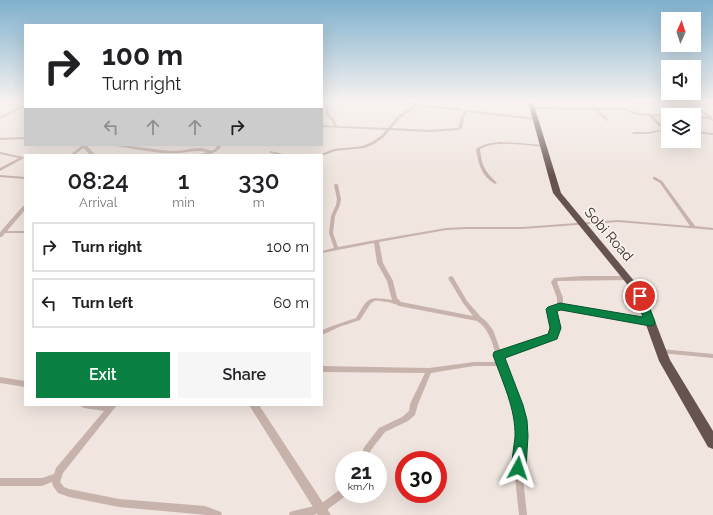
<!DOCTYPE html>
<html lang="en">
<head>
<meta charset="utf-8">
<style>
  :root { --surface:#fff; --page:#f6f6f6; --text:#202124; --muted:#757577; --line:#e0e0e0; --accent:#0b8043 }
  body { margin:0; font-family:Raleway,sans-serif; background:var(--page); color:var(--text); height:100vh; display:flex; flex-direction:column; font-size:15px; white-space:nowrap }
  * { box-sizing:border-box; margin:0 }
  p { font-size:13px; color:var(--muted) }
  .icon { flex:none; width:22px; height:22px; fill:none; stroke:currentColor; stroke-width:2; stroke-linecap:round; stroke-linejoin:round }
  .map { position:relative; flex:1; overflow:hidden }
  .side { position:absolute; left:24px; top:154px; width:299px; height:252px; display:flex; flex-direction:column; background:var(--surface); border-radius:0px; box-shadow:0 4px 16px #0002 }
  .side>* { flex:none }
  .top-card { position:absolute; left:24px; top:24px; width:299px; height:122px; border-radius:0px; box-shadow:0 4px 16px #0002; background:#fff; color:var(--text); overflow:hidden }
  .needle { width:26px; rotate:3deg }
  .tools { position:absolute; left:661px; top:12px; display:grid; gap:8px }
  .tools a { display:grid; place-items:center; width:40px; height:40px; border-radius:0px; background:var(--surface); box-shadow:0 4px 16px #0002; font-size:20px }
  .speed { position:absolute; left:335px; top:451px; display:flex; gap:8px; font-size:20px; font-weight:700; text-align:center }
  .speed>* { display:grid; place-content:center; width:52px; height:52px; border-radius:50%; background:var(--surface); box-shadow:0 4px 16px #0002; line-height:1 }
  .speed small { font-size:10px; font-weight:400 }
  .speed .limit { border:6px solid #d22; background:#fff; color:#111 }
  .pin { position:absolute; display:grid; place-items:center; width:34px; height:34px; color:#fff; margin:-17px; border:2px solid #fff; border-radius:50%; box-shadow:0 1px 4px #0007 }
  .me { position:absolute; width:44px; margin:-22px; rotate:5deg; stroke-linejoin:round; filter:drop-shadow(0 0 3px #0008) }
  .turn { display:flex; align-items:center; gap:14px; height:84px; padding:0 12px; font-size:18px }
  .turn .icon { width:52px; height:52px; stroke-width:2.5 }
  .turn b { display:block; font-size:28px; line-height:34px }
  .lanes { display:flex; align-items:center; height:38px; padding:0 12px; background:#0003; justify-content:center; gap:20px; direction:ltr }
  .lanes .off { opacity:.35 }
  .eta { display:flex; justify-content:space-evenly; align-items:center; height:68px; text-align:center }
  .eta b { font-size:24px; font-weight:600; line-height:28px }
  .button { display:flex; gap:8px; margin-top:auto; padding:8px 12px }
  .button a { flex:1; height:46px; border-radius:0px; background:var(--accent); color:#fff; font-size:16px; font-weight:600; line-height:46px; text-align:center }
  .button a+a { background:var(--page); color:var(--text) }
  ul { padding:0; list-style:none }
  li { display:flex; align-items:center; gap:12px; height:50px; margin:0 8px 6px; padding:0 4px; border:2px solid var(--line); border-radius:0px }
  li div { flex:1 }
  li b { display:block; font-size:15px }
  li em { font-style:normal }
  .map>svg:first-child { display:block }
</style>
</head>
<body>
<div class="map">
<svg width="713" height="515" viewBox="0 0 713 515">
  <rect width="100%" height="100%" fill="#f0e5df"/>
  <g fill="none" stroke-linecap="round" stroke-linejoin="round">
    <!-- minor -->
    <g fill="#c8b3ac" fill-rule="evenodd">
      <path d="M 324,102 L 327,102 L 328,106 L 329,114 L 334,119 L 337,126 L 388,128 L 398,116 L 415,105 L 394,102 L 406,102 L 455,108 L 459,102 L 462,102 L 458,109 L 535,118 L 537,119 L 535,120 L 468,112 L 464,116 L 462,128 L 459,130 L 429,132 L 390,130 L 384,137 L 374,144 L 365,148 L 335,151 L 322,156 L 322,155 L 320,155 L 321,154 L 334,149 L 363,146 L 372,142 L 382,135 L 386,130 L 322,127 L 322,125 L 334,126 L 332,120 L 325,114 L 326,106 ZM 418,106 L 465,111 L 461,116 L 459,127 L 457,128 L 429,130 L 391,128 L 400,118 Z"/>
      <path d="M 627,102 L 682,105 L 713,103 L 713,105 L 696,106 L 712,117 L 713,121 L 709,119 L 694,118 L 694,116 L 707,117 L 693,106 L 682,107 L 628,104 L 627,104 Z"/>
      <path d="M 25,104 L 25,106 L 0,119 L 0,117 Z"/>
      <path d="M 532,107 L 625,108 L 638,113 L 668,115 L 668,117 L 653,116 L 662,125 L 668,129 L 668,131 L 665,130 L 649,134 L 633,134 L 632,133 L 634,132 L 649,132 L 663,129 L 660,127 L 649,116 L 637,115 L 625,110 L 598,110 L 608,119 L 608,121 L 607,121 L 595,110 L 531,109 L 531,107 Z"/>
      <path d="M 694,131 L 713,133 L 713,135 L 694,133 Z"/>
      <path d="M 25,137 L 25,139 L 0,140 L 0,138 Z"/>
      <path d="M 500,142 L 519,143 L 543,145 L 545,146 L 543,147 C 524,145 497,140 480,149 C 482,167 485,171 497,183 L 495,184 C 482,177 478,163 476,149 C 483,144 491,143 500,142 Z"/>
      <path d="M 83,145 L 86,146 L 74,155 L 70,155 Z"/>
      <path d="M 114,145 C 134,145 154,150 174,151 C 183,151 191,148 200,148 C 207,148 211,154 217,147 L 214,145 L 218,145 L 221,147 C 216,154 207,155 199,155 L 207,152 C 196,149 187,153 176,153 C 157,154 135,149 116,146 Z"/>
      <path d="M 270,151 L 284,154 L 286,155 L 279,155 L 271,153 L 270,153 Z"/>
      <path d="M 0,152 L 23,157 L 24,158 L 0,171 L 0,168 L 19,158 L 0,154 Z"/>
      <path d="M 0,175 L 25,177 L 25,179 L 0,177 Z"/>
      <path d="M 653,177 L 655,177 L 662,181 L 695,226 L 713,228 L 713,230 L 618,222 L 522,229 L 467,229 L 446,230 L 379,242 L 383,263 L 393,281 L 397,298 L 401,302 L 473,316 L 463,303 L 448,278 L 451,276 L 453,277 L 467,301 L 481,317 L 486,321 L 493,330 L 501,352 L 551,335 C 553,326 551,318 548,309 L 549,308 L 557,305 L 557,298 L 551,282 L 554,278 L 583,276 L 628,276 L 631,278 L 628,280 L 558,281 L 557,282 L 563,298 L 563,305 L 650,320 L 652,321 L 653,322 L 652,323 L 650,324 L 560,308 L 554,310 C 557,319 560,328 555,338 L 503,356 L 521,405 L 524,420 L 526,436 L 522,468 L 527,515 L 519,515 L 514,468 L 518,436 L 516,420 L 513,405 L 500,366 L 474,366 L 431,373 L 418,404 L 415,415 L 408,421 L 385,432 L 371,450 L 366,460 L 358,460 L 365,446 L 379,428 L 402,417 L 409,411 L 410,404 L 425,373 L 322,372 L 322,366 L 429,368 L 474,362 L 498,362 C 494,348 490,329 477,321 L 399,306 C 395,303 379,300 374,301 C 373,302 372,303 371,303 L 360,320 L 339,327 L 322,335 L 322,330 L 335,325 L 356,318 C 368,297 368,296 392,300 L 387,281 L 377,263 L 374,243 L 322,253 L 322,251 L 334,248 L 329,233 L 331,216 L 336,205 L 337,199 L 334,185 L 335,184 L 337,184 L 338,185 L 341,199 L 340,205 L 335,216 L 333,233 L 338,247 L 376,240 L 446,228 L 467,227 L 522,227 L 618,220 L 690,226 L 660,183 L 653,179 Z"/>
      <path d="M 23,206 L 25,206 L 25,210 L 7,231 L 25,231 L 25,233 L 5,233 L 2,237 L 0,237 L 0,233 L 1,231 Z"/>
      <path d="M 659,349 L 661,349 L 713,354 L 713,358 L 661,353 L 659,353 L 658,351 Z"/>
      <path d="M 0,377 L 25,381 L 25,387 L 0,383 Z"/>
      <path d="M 80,405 L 102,405 L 108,406 L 109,405 L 117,405 L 63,473 L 60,482 L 64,487 L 69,489 L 119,499 L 205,506 L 221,512 L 222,515 L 207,515 L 119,507 L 69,497 L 58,493 L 53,486 L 52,482 L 42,486 L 0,486 L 0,478 L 42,478 L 54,474 L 56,468 L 104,411 L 84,408 L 82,407 Z"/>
      <path d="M 344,488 L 344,494 L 347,494 L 347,495 L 324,512 L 321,513 L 313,515 L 289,515 L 290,512 L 293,511 L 319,505 L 341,489 Z"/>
    </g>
    <!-- tertiary -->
    <g fill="#c8b3ac" fill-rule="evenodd">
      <path d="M 81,145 L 86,145 L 96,155 L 90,155 Z"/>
      <path d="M 249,405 L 259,405 L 331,515 L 318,515 Z"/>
    </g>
    <!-- trunk -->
    <path fill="#665350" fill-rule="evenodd" d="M 528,102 L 533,102 L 561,193 L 640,288 L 650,308 L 670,360 L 713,431 L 713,449 L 708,447 L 659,361 L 640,308 L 631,289 L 553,193 Z"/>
  </g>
  <!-- sky -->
  <linearGradient id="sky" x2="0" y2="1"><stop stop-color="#7fb0cd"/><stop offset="0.58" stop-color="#f8f3f1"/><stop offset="1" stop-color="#f8f3f1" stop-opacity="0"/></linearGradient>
  <rect width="713" height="175" fill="url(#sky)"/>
  <!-- route -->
  <path fill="#0b8043" stroke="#07532c" d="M 640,293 L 645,296 L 655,322 L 654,325 L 650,326 L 561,310 L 557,311 L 561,328 L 557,339 L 505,358 L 523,405 L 527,420 L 528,436 L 526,468 L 523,473 L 518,475 L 513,473 L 511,468 C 512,458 514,447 515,437 C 516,409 502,381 493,355 L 494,352 L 548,334 L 550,328 L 546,309 L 548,307 L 560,303 L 643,317 L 635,296 Z"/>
  <g text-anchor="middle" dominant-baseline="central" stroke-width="4" stroke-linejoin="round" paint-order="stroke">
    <!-- street labels -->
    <g font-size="14" fill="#362c2a" stroke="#f8f0eb">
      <text transform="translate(609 234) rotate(49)">Sobi Road</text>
    </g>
  </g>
</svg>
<div class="tools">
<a><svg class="needle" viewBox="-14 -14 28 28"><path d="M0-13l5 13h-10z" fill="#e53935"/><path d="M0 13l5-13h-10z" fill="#757577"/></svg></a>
<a><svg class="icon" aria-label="sound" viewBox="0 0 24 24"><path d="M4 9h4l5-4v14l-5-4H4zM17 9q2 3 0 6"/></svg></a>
<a><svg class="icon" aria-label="layers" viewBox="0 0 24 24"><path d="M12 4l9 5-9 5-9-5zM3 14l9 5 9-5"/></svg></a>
</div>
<div class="speed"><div>21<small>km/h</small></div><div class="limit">30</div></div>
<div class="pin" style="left:640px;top:296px;background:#d93025"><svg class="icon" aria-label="arrive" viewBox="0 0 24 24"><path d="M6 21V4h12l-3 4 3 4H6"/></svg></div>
<svg class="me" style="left:518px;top:468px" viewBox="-20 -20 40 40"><path d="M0-17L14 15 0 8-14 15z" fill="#0b8043" stroke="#fff" stroke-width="4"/></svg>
<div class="top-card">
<div class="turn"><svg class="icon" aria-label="right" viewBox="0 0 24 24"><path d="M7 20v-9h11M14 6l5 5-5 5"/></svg><div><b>100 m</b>Turn right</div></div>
<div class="lanes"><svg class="icon off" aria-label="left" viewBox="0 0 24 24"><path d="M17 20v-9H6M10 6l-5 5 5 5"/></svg><svg class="icon off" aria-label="ahead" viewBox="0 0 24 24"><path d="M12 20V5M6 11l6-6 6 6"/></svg><svg class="icon off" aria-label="ahead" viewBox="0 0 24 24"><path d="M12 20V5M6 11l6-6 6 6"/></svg><svg class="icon" aria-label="right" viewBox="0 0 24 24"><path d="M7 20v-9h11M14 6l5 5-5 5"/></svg></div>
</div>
<section class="side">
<div class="eta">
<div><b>08:24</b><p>Arrival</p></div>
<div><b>1</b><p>min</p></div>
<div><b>330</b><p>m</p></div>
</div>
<ul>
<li><svg class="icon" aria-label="right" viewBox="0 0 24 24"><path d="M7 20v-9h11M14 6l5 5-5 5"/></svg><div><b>Turn right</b></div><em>100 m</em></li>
<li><svg class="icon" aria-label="left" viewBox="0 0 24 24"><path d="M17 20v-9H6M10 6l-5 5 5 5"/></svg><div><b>Turn left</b></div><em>60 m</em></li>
</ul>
<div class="button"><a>Exit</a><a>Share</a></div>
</section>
</div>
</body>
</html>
